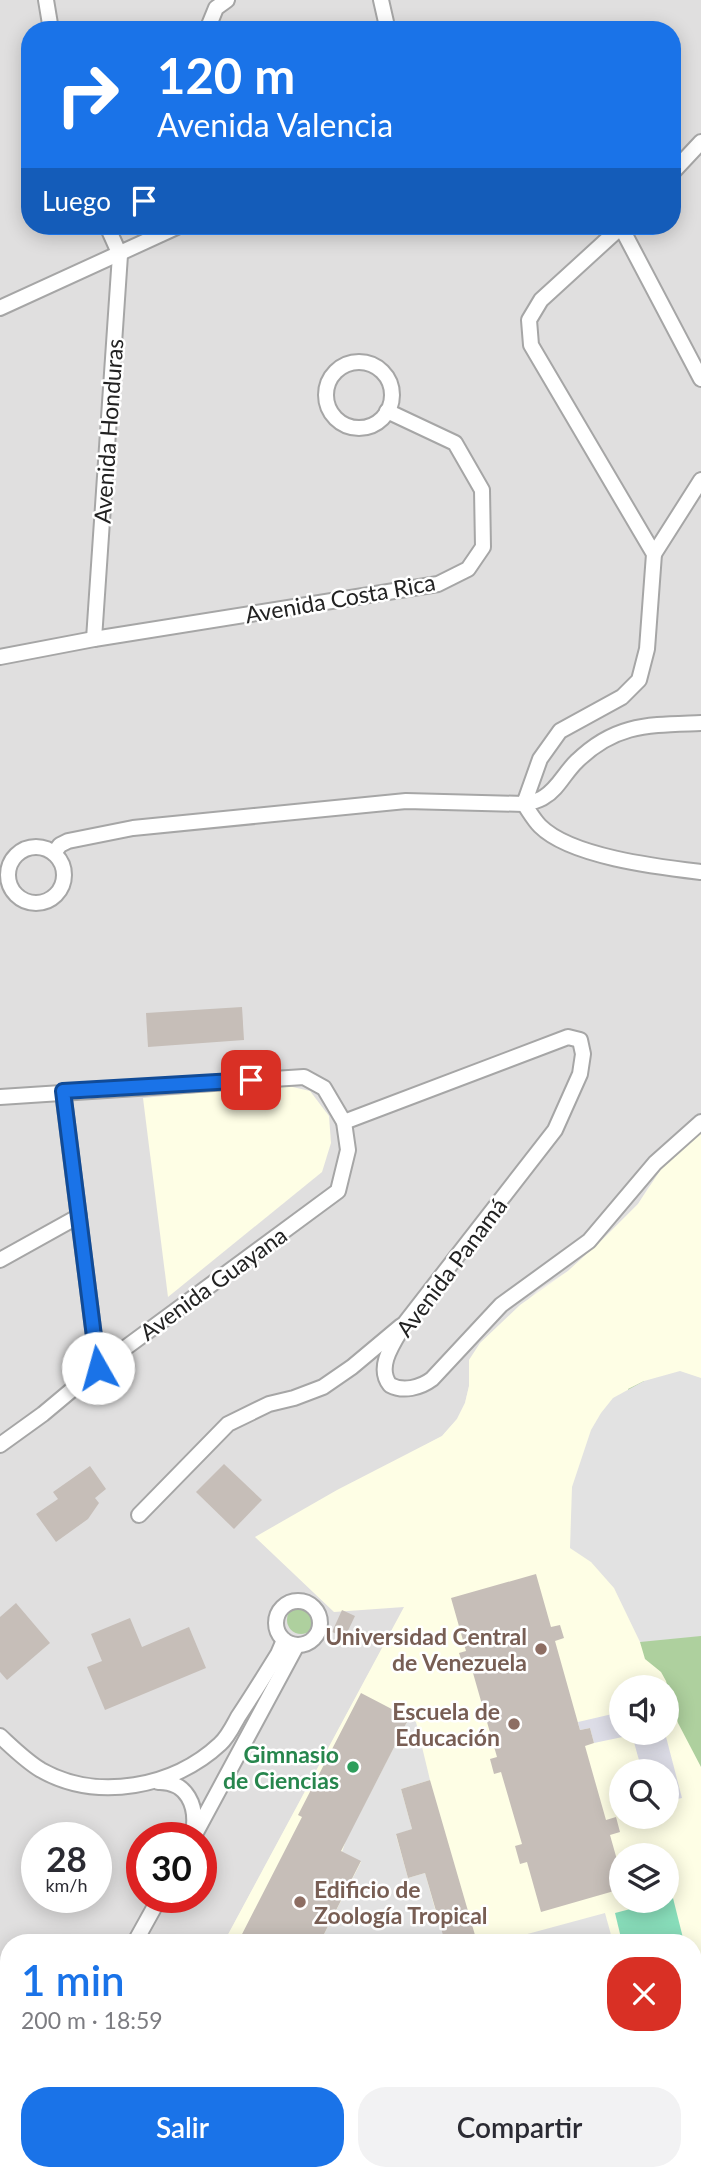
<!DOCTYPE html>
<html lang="es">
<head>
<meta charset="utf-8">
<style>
  :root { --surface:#fff; --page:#f2f2f3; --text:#2b2b33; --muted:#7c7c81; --accent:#1a73e8 }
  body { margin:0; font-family:Lato,sans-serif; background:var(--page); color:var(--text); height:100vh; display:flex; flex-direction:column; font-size:26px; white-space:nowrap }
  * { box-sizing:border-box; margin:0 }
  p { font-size:23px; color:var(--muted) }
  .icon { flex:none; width:38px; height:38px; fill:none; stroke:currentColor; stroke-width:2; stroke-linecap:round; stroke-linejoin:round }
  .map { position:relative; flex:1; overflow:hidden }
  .drawer { position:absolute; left:0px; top:1934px; width:702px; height:247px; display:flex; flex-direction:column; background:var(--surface); border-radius:28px 28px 0 0; box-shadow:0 4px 18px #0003 }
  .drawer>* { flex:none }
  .top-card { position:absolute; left:21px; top:21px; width:660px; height:214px; border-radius:28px; box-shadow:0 4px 18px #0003; background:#1a73e8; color:#fff; overflow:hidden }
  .buttons { position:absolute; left:609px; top:1675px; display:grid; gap:14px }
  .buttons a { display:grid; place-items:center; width:70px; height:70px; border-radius:50%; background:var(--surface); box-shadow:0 4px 18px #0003; font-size:35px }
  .speed { position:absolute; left:21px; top:1822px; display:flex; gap:14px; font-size:35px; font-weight:700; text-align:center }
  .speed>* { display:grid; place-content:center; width:91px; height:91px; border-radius:50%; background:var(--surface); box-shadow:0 4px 18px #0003; line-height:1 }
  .speed small { font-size:18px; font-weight:400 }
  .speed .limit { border:10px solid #d22; background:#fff; color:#111 }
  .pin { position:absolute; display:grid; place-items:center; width:60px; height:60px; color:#fff; margin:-30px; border-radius:14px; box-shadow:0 4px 10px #0006 }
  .me { position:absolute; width:77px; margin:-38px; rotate:353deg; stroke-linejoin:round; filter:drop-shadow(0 0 5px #0008) }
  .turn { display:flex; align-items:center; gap:24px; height:147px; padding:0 21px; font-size:32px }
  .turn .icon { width:91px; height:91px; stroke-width:2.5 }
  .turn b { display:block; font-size:49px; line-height:60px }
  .then { display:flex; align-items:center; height:66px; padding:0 21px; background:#0003; gap:14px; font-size:26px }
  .round { display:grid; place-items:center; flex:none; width:74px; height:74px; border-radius:28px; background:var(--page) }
  .headline { display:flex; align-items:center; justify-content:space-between; height:119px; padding:0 21px }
  h1 { font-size:42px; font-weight:600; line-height:52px; color:var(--accent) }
  .primary-button { display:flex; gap:14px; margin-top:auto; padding:14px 21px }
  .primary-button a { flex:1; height:80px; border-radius:28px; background:var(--accent); color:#fff; font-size:28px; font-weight:600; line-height:80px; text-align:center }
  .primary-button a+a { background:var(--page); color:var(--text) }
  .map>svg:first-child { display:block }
</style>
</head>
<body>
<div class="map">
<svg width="701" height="2179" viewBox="0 0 701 2179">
  <rect width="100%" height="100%" fill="#f1eee9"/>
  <!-- residential -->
  <path fill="#e0dfdf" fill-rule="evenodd" d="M 0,0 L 701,0 L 701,1127 L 648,1188 L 638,1204 L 603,1239 L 568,1271 L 538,1290 L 469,1360 L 469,1386 L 465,1403 L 457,1419 L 442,1436 L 256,1537 L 334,1611 L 405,1606 L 224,1942 L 9,1942 L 9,2172 L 115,2172 L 112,2179 L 0,2179 ZM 30,30 L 672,30 L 672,226 L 30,226 ZM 37,1838 L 96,1838 L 96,1897 L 37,1897 ZM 142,1838 L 201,1838 L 201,1897 L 142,1897 Z"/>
  <!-- education -->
  <g fill="#fefee5" fill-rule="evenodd">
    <path d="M 284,1085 L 310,1091 L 329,1116 L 331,1143 L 322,1172 L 168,1297 L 143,1098 Z"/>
    <path d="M 701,1127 L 701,2179 L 112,2179 L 115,2172 L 693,2172 L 693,1942 L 224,1942 L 404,1607 L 334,1612 L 255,1537 L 337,1490 L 442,1436 L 457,1419 L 465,1403 L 469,1386 L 469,1360 L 480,1343 L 520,1305 L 568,1271 L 603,1239 L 638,1204 L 669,1157 ZM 621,1687 L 667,1687 L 667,1732 L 621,1732 ZM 621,1771 L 667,1771 L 667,1816 L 621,1816 ZM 621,1855 L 667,1855 L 667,1900 L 621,1900 Z"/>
  </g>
  <!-- forest -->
  <g fill="#aed09e">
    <path d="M 644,1381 L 701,1527 L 701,1767 L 678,1723 L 666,1681 L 661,1672 L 645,1659 L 640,1642 L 652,1631 L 628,1389 Z"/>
    <circle cx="301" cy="1620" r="14"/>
  </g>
  <!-- park -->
  <path fill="#c8f9cb" d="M 262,2172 L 344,2172 L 347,2179 L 264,2179 Z"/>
  <!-- pitch -->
  <path fill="#89debb" d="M 673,1898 L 684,1942 L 622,1942 L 615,1913 Z"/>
  <!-- parking -->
  <g fill="#e2e2e2">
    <path d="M 680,1371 L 701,1378 L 701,1636 L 640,1642 L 614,1588 L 591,1562 L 570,1548 L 572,1487 L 591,1430 L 601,1413 L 613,1398 L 644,1381 Z"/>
    <path d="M 409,1718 L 416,1722 L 430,1780 L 401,1789 L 412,1829 L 396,1835 L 408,1878 L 425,1873 L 437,1916 L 451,1937 L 432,1942 L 320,1942 L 361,1862 L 342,1852 L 346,1840 Z"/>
    <path d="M 605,1913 L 613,1942 L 500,1942 L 520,1936 Z"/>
    <path d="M 693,2096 L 701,2125 L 701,2179 L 567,2179 L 565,2172 L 693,2172 Z"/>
  </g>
  <!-- plaza -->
  <path fill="#dddde7" d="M 621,1712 L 621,1732 L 665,1733 L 682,1798 L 667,1801 L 667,1771 L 642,1771 L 632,1735 L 594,1743 L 590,1728 L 580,1730 L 578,1722 Z"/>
  <!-- building -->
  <g fill="#c6beb8">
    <path d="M 242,1007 L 244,1040 L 148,1047 L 146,1013 Z"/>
    <path d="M 224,1464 L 262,1500 L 234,1529 L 196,1492 Z"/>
    <path d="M 90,1466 L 106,1489 L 95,1498 L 99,1503 L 88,1519 L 56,1542 L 36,1514 L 58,1499 L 53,1492 Z"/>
    <path d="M 536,1574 L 551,1627 L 560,1625 L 564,1638 L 555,1641 L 580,1730 L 590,1728 L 594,1743 L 585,1746 L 606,1820 L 616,1817 L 620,1832 L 610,1835 L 621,1874 L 621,1889 L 541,1912 L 527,1862 L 520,1864 L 515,1846 L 522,1844 L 501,1772 L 494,1774 L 490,1759 L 497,1757 L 471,1666 L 464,1668 L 459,1653 L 466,1651 L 451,1598 Z"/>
    <path d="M 16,1603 L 50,1643 L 7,1680 L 0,1672 L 0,1617 Z"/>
    <path d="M 342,1610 L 355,1616 L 345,1637 L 332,1632 Z"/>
    <path d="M 130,1618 L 142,1647 L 189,1627 L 206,1668 L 105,1710 L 87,1667 L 102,1661 L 91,1634 Z"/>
    <path d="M 361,1693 L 409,1718 L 341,1851 L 361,1861 L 320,1942 L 238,1942 L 302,1817 L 298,1815 Z"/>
    <path d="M 430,1780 L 477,1942 L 445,1942 L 425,1873 L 408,1878 L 396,1834 L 412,1829 L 401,1789 Z"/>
  </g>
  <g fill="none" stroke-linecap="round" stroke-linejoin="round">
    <!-- street casing -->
    <g stroke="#a6a6a6" stroke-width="18">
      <g id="street">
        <path d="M 46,0 L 51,30"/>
        <path d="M 381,0 L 386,22 L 384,30"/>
        <path d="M 207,30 L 216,8 L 227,0"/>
        <path d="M 672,173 L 701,142"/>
        <path d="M 621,227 L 701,379"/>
        <path d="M 0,308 L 179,226"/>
        <circle cx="359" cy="395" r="33"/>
        <path d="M 654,554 L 701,480"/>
        <path d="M 94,639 L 120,255 L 107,226"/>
        <path d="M 0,657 L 94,639 L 438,584 L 468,569 L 483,547 L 482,490 L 455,443 L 387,411"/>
        <path d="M 701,723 C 649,725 616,723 577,761 C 565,772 558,789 544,797 C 539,801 530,802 524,804 C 529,811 534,820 540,826 C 571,857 659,867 701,872"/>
        <circle cx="36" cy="875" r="28"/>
        <path d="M 54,853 L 60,845 L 68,841 L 133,828 L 406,801 L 524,804 L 540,759 L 560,731 L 622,697 L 639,680 L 647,649 L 654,554 L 531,345 L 529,320 L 541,300 L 622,226"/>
        <path d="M 63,1092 L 98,1368"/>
        <path d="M 0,1097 L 304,1077 L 324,1088 L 344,1122 L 348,1150 L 338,1191 L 98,1368 L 43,1414 L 0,1445"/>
        <path d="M 344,1122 L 568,1037 L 580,1040 L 583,1054 L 580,1074 L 555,1130 L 405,1323 C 395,1341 375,1366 390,1385 C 403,1392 420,1388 432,1379 L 501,1305 L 589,1241 L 655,1163 L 701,1122"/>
        <path d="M 0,1260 L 79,1216"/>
        <path d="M 139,1515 L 228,1424 L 269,1404 L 294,1398 L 323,1387 L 352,1367 L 401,1326"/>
        <circle cx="298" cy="1623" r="22"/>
        <path d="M 0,1736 C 13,1748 26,1761 41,1770 C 98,1802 174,1787 220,1744 C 228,1737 233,1726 238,1717 C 252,1696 265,1675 278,1654 L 284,1640"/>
        <path d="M 158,1782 C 187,1781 198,1806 193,1833"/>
        <path d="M 193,1838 L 297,1645"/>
        <path d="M 135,1942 L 160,1897"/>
        <path d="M 0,2135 L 9,2142"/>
        <path d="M 5,2179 L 9,2172"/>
      </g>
    </g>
    <!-- street -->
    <use href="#street" stroke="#fff" stroke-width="14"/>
  </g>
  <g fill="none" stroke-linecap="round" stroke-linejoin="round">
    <!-- route casing -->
    <g stroke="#114b97" stroke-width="18">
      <path id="route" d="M 98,1368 L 63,1091 L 251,1080"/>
    </g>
    <!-- route -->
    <use href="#route" stroke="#1a73e8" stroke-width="12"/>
  </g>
  <!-- markers -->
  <g fill="#8d6e63" stroke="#fff" stroke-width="2.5">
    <circle cx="541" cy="1649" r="7"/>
    <circle cx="514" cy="1724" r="7"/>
    <circle cx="300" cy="1902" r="7"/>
  </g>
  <circle fill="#2e9e5b" stroke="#fff" stroke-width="2.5" cx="353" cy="1767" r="7"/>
  <g text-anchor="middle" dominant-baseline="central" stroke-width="5" stroke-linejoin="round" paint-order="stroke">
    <!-- street labels -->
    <g font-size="23" fill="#222" stroke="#fff">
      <text transform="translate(108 431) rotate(-86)">Avenida Honduras</text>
      <text transform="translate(340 598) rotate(-10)">Avenida Costa Rica</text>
      <text transform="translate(451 1267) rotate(-53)">Avenida Panamá</text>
      <text transform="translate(213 1283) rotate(-36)">Avenida Guayana</text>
    </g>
    <!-- education labels -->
    <g font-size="23" font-weight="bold" fill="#785e54" stroke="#fff" text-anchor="end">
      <text x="527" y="1636">Universidad Central<tspan x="527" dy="26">de Venezuela</tspan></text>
      <text x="500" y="1711">Escuela de<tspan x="500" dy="26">Educación</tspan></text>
      <text x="314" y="1889" text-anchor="start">Edificio de<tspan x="314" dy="26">Zoología Tropical</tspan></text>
    </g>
    <!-- leisure labels -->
    <g font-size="23" font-weight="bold" fill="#27864d" stroke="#fff" text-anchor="end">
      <text x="339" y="1754">Gimnasio<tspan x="339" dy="26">de Ciencias</tspan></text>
    </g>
  </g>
</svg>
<div class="buttons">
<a><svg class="icon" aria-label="sound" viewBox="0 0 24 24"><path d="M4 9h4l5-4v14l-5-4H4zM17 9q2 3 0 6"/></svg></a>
<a><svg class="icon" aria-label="search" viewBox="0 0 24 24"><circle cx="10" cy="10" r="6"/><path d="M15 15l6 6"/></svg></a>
<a><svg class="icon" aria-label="layers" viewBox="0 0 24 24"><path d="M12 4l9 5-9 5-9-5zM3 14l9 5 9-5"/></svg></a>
</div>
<div class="speed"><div>28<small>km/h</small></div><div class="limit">30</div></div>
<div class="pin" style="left:251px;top:1080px;background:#d93025"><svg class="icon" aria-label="arrive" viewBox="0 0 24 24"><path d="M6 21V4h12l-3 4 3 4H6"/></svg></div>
<svg class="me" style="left:98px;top:1368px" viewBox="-20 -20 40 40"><circle r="19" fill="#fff"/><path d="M0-13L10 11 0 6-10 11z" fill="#1a73e8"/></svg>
<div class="top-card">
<div class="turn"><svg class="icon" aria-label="right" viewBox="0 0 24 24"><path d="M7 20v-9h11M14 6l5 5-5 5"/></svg><div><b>120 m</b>Avenida Valencia</div></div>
<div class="then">Luego<svg class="icon" aria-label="arrive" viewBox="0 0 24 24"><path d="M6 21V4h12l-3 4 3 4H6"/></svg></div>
</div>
<section class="drawer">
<div class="headline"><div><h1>1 min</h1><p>200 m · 18:59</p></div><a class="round" style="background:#d93025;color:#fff"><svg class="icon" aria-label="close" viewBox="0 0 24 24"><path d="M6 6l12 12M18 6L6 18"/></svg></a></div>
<div class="primary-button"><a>Salir</a><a>Compartir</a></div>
</section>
</div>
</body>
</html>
